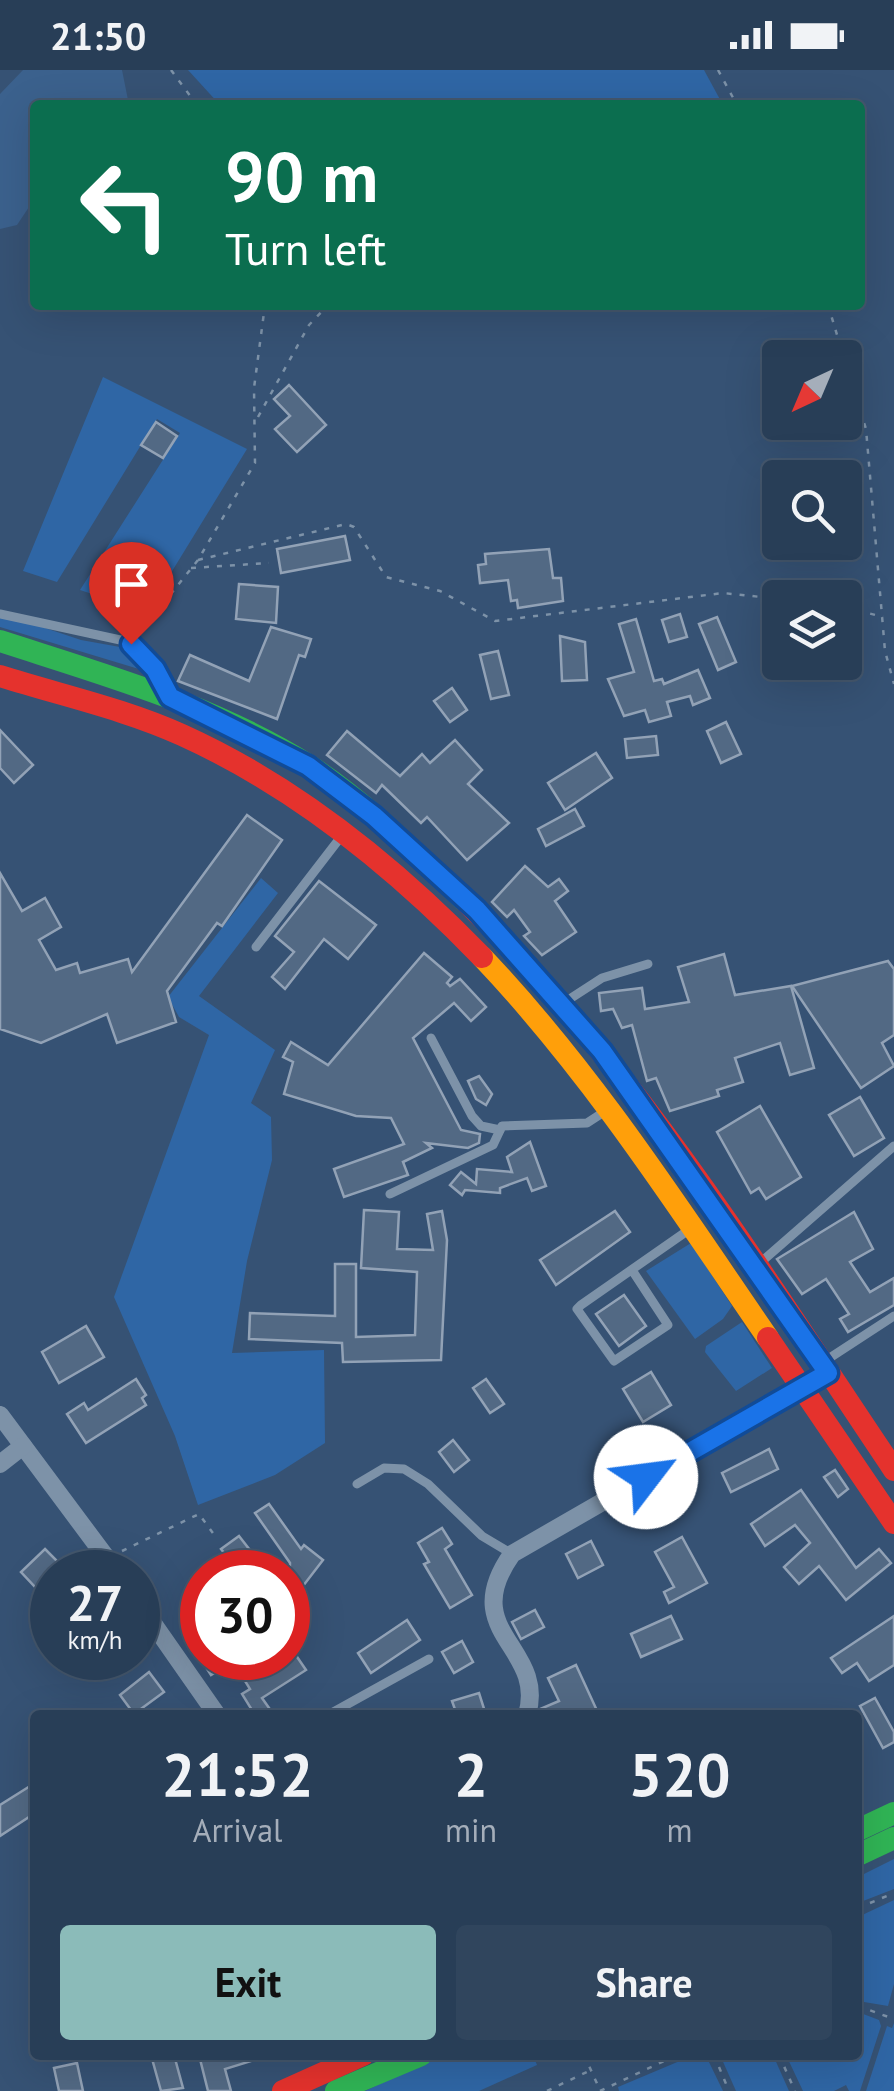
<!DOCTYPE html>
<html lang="en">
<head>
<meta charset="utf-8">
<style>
  :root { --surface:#283e57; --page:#30455d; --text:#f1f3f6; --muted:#a5aeba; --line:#44576d; --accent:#8bbbb9 }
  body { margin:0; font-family:"PT Sans",sans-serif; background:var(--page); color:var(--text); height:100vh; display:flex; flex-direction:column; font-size:38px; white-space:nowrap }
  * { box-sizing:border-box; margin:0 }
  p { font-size:32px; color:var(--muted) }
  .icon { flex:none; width:55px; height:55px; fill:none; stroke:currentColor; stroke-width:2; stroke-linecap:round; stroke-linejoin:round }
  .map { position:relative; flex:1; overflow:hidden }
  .side { position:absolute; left:30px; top:1640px; width:832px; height:350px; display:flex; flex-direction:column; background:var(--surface); border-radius:10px; box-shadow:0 10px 40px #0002,0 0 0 2px var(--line) }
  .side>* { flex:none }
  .top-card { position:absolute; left:30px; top:30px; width:835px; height:210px; border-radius:10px; box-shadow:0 10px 40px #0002,0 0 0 2px var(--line); background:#0b6e4f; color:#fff; overflow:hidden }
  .needle { width:65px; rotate:224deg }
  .controls { position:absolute; left:762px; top:270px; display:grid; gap:20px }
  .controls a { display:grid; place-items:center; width:100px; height:100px; border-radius:10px; background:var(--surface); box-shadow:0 10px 40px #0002,0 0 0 2px var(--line); font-size:50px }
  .speed { position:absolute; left:30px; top:1480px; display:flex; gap:20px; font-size:50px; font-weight:700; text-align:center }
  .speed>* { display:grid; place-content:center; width:130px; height:130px; border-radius:50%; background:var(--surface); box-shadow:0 10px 40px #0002,0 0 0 2px var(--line); line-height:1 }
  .speed small { font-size:25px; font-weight:400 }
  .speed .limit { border:15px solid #d22; background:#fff; color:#111 }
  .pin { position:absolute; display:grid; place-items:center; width:85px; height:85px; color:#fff; margin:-102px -42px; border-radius:50% 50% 50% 0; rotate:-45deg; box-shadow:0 0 10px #0007 }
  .pin .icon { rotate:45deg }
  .me { position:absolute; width:110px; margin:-55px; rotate:60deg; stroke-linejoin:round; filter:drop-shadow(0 0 8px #0008) }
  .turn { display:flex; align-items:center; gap:35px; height:210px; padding:0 30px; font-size:45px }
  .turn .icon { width:130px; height:130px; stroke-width:2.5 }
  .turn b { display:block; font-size:70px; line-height:85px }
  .eta { display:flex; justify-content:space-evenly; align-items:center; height:170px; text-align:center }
  .eta b { font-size:60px; font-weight:700; line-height:70px }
  .action { display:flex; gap:20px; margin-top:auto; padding:20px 30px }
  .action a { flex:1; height:115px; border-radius:10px; background:var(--accent); color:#111; font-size:40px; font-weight:700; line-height:115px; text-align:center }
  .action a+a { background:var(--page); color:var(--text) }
  .status { display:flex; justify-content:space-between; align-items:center; height:70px; padding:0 50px; background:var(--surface); direction:ltr }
  .status svg { height:28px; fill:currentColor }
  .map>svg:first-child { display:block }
</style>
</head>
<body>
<div class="status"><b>21:50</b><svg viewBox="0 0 49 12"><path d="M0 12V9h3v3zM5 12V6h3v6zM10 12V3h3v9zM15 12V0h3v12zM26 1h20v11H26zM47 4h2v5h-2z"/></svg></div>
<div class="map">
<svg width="894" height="2021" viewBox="0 0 894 2021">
  <rect width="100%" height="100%" fill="#365274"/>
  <!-- green -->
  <g fill="#2f66a5">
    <path d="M 188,0 L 704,0 L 723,35 L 220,35 Z"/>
    <path d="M 103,307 L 247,379 L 147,542 L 80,520 L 180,363 L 157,349 L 57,512 L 23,501 Z"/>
    <path d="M 0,543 L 81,570 L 120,577 L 152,603 L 0,557 Z"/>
    <path d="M 261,808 L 278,823 L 199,926 L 275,980 L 251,1033 L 271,1047 L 272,1090 L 247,1191 L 232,1283 L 324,1280 L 325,1373 L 275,1405 L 198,1435 L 175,1366 L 114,1227 L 209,965 L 179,947 L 168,927 Z"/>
    <path d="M 691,1173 L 732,1236 L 723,1249 L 695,1269 L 646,1201 Z"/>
    <path d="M 742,1252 L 772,1298 L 736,1321 L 705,1282 L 706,1276 Z"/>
    <path d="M 894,1789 L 894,1819 L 858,1833 L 858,1807 Z"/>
    <path d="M 894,1830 L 894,1914 L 888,1936 L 858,1931 L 858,1847 Z"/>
    <path d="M 858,1942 L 879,1950 L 881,1956 L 860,2021 L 849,2021 L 846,2015 L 834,2021 L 803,2021 L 786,1985 L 858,1985 Z"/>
    <path d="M 894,1953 L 894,2021 L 866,2021 L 887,1956 L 892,1958 Z"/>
    <path d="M 441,1985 L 533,1985 L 537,1995 L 479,2021 L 365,2021 Z"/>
    <path d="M 694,1985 L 708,1990 L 723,2021 L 619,2021 L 618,2017 Z"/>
    <path d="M 720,1985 L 773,1985 L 789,2021 L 736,2021 Z"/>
  </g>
  <!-- water -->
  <path fill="#3b618d" d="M 23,0 L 122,0 L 129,35 L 35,35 L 35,128 L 17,155 L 0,159 L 0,24 Z"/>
  <!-- building -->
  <g fill="#526984" stroke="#92a2b6" stroke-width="2.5">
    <path d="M 289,315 L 326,355 L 297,382 L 275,359 L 290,346 L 274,329 Z"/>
    <path d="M 156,352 L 177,366 L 163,388 L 141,375 Z"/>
    <path d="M 345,466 L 350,490 L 281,503 L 277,479 Z"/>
    <path d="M 549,479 L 553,508 L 561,508 L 563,531 L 518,538 L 517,530 L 511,531 L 508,510 L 480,513 L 478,495 L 486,494 L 485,484 Z"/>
    <path d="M 239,514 L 278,517 L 276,553 L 236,549 Z"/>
    <path d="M 680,544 L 687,567 L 669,572 L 662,550 Z"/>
    <path d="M 717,547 L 736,592 L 718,600 L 699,554 Z"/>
    <path d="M 636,549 L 654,611 L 662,609 L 664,614 L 698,600 L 710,628 L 693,635 L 690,626 L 667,632 L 671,646 L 649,652 L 645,640 L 624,646 L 608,609 L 634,602 L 619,554 Z"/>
    <path d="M 271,557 L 311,569 L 305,587 L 299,585 L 277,649 L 178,611 L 190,585 L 249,611 Z"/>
    <path d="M 560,566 L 585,572 L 587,610 L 562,611 Z"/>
    <path d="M 498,581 L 509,625 L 491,629 L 480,585 Z"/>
    <path d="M 452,618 L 467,640 L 450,652 L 434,631 Z"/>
    <path d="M 726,652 L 741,684 L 721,693 L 707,661 Z"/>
    <path d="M 0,660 L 33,695 L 14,713 L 0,698 Z"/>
    <path d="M 347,661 L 400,706 L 422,684 L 430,693 L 455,670 L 482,700 L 468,714 L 509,753 L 467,790 L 427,747 L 421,753 L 382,715 L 376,723 L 327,685 Z"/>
    <path d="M 656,666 L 658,685 L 627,688 L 625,669 Z"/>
    <path d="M 596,683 L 612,708 L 565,740 L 548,713 Z"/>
    <path d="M 575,739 L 584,756 L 546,776 L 538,759 Z"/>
    <path d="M 247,745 L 282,770 L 222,856 L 217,853 L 167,921 L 176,952 L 117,973 L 107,944 L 41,973 L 0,959 L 0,803 L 22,841 L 45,828 L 61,857 L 39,870 L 56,900 L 77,893 L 80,903 L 128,889 L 132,902 Z"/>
    <path d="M 525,796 L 548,817 L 559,809 L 568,821 L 555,831 L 576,862 L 542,885 L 524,866 L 530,862 L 514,840 L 507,847 L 492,832 Z"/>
    <path d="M 319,811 L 376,855 L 348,889 L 324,869 L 285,919 L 272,907 L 294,882 L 275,866 Z"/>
    <path d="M 424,883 L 452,907 L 447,913 L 450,916 L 460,909 L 486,937 L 471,951 L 454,933 L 413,968 L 461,1060 L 480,1064 L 479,1073 L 468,1078 L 426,1073 L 432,1078 L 403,1092 L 408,1105 L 344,1127 L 334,1099 L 404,1074 L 391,1048 L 356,1046 L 284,1024 L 293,992 L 283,987 L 291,972 L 328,995 Z"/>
    <path d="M 724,884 L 735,925 L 791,916 L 814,998 L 790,1005 L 780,973 L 735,988 L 743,1012 L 717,1020 L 719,1026 L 670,1041 L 656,1008 L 647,1011 L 632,955 L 622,958 L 613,939 L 601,941 L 599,923 L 642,918 L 645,939 L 689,932 L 678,897 Z"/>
    <path d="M 888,891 L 894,899 L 894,965 L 882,973 L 894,996 L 861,1018 L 792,916 Z"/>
    <path d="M 479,1006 L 492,1024 L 486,1035 L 476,1029 L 468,1011 Z"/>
    <path d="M 860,1027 L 884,1068 L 854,1086 L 829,1045 Z"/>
    <path d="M 760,1036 L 801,1107 L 766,1129 L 759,1118 L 751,1123 L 717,1062 Z"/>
    <path d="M 530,1072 L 546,1116 L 532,1121 L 527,1108 L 500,1118 L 500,1123 L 465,1120 L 462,1125 L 450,1115 L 461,1102 L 476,1114 L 477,1099 L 512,1102 L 507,1087 Z"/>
    <path d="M 364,1140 L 399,1142 L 397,1179 L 433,1180 L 427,1144 L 442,1141 L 447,1170 L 441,1290 L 343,1292 L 342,1273 L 249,1269 L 250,1243 L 335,1246 L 335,1194 L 356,1194 L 356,1267 L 415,1265 L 417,1202 L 361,1198 Z"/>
    <path d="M 615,1141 L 630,1162 L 556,1215 L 540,1190 Z"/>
    <path d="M 854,1142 L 873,1179 L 850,1192 L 870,1222 L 894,1208 L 894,1235 L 848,1262 L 840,1249 L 849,1244 L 826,1209 L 802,1224 L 777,1189 Z"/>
    <path d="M 624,1225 L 646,1256 L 619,1276 L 596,1244 Z"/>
    <path d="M 86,1256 L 104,1287 L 59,1313 L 42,1282 Z"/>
    <path d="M 651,1302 L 671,1335 L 643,1352 L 623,1319 Z"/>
    <path d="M 136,1309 L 146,1325 L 142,1328 L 146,1335 L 86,1373 L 67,1344 L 84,1333 L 88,1340 Z"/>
    <path d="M 486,1309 L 504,1334 L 490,1343 L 473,1318 Z"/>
    <path d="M 453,1370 L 469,1390 L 454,1402 L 439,1382 Z"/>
    <path d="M 769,1379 L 778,1399 L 731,1422 L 722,1403 Z"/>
    <path d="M 835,1400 L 848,1419 L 838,1427 L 824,1407 Z"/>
    <path d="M 801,1420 L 856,1498 L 879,1479 L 891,1493 L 846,1530 L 819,1496 L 799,1514 L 784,1497 L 810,1473 L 795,1455 L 765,1476 L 751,1454 Z"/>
    <path d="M 269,1434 L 301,1479 L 304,1475 L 323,1490 L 293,1529 L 307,1549 L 288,1562 L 290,1493 L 255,1443 Z"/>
    <path d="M 442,1458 L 452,1474 L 445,1479 L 472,1525 L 450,1538 L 424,1494 L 429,1492 L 418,1473 Z"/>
    <path d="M 239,1466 L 267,1502 L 239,1502 L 221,1479 Z"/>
    <path d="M 682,1467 L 707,1513 L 669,1533 L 664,1522 L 674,1517 L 655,1482 Z"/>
    <path d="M 591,1471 L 603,1495 L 578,1508 L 566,1484 Z"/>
    <path d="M 45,1479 L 63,1497 L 52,1502 L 52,1535 L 21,1502 Z"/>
    <path d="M 535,1540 L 544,1557 L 521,1569 L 512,1552 Z"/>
    <path d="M 671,1546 L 682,1569 L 641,1587 L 631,1564 Z"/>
    <path d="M 894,1546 L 894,1595 L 869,1611 L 857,1593 L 842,1603 L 831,1588 Z"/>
    <path d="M 407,1550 L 420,1570 L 371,1603 L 358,1583 Z"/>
    <path d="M 462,1571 L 473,1592 L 454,1603 L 442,1582 Z"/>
    <path d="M 293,1581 L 306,1600 L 262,1628 L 274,1645 L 255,1645 L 242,1624 L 250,1619 L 245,1611 Z"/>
    <path d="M 200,1588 L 239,1588 L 211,1605 Z"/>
    <path d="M 576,1595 L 599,1645 L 540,1645 L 540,1639 L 559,1631 L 548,1608 Z"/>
    <path d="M 149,1602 L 164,1622 L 134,1644 L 120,1625 Z"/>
    <path d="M 479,1623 L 486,1645 L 457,1645 L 452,1631 Z"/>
    <path d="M 875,1628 L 894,1662 L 894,1672 L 883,1678 L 860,1636 Z"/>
    <path d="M 35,1713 L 35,1743 L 0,1766 L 0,1735 Z"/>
    <path d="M 151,1985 L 174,1985 L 183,2018 L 161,2021 Z"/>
    <path d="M 199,1985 L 261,1985 L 261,1988 L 225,1999 L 231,2021 L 208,2021 Z"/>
    <path d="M 77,1993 L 83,2021 L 59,2021 L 54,1998 Z"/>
  </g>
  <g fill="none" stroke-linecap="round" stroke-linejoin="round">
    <!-- path -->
    <g stroke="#7d92a8" stroke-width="2.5" stroke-dasharray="5 8" stroke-linecap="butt">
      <path d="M 171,0 L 197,35"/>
      <path d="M 718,0 L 737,35"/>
      <path d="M 828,235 L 844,288"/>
      <path d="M 845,291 L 866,359 L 885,581 L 894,614"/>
      <path d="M 258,347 L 309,255 L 328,235"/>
      <path d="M 198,490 L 346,454 L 354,457 L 386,507 L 440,521 L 495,551 L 723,523 L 780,529"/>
      <path d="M 191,498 L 269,493"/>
      <path d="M 845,537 L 883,547"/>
      <path d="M 138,565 L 198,490 L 255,393 L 254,318 L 265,235"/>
      <path d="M 122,1481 L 199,1444 L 215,1466"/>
      <path d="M 858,1838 L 894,1823"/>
      <path d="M 858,1936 L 894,1949"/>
      <path d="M 584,1985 L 600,2020"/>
      <path d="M 714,1985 L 729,2021"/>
      <path d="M 779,1985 L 795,2021"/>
      <path d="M 547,2021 L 591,2000"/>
      <path d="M 600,2021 L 677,1985"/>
    </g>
    <!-- lane -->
    <g stroke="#7d92a8" stroke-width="9">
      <path d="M 0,544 L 125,571 L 155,599 L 166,619"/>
      <path d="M 256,877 L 340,768"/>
      <path d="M 565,932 L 602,908 L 648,894"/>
      <path d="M 431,968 L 472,1046 L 481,1056 L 500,1060"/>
      <path d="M 390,1124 L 493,1075 L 502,1056 L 587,1053 L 607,1040"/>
      <path d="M 761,1192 L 894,1076"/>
      <path d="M 632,1200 L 668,1255 L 614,1291 L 577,1239 L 581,1235 L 690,1159"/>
      <path d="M 828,1289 L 894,1246"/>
      <path d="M 357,1414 L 384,1398 L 404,1399 L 428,1414 L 482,1466 L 512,1484"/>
      <path d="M 328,1645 L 429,1589"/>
    </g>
    <!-- street -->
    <g stroke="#7d92a8" stroke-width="18">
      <path d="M 0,1345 L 117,1502"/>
      <path d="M 0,1394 L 23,1376"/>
      <path d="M 138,1532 L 217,1645"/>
      <path d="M 527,1645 C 547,1576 456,1563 512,1484 L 809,1313"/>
    </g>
    <!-- fast -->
    <g stroke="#30b455" stroke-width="22">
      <path d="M 0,571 C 105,605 216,636 310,696 C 367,733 416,784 465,831"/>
      <path d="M 858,1760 L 894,1743"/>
      <path d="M 858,1785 L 894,1768"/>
      <path d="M 336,2021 L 421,1985"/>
    </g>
    <!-- slow -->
    <path stroke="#ff9f0a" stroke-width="22" d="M 482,887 C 592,1003 678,1137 768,1268"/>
    <!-- jam -->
    <g stroke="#e5322d" stroke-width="22">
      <path d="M 0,606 C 60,625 125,639 182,665 C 297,717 395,797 482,887"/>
      <path d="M 465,831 C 635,997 762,1204 894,1400"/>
      <path d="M 768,1268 L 894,1453"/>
      <path d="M 283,2021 L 363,1985"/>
    </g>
  </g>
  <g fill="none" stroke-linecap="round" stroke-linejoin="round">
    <!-- route casing -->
    <g stroke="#114b97" stroke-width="25">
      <path id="route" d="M 131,574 L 155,599 L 170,627 L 308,696 L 374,746 L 477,840 L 602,981 L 828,1303 L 646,1407"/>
    </g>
    <!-- route -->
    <use href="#route" stroke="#1a73e8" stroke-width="18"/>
  </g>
</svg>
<div class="controls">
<a><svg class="needle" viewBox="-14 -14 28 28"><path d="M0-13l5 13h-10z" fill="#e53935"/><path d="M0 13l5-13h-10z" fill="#a5aeba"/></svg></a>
<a><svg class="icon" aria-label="search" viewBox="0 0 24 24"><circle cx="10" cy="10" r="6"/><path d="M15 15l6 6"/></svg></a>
<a><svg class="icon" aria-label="layers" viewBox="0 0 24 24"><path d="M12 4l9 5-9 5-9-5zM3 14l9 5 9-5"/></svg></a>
</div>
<div class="speed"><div>27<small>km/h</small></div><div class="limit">30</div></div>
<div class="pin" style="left:131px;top:574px;background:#d93025"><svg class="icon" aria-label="arrive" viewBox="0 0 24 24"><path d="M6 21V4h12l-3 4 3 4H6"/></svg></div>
<svg class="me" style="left:646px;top:1407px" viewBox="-20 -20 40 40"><circle r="19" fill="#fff"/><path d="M0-13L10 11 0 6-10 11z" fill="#1a73e8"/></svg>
<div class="top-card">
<div class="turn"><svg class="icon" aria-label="left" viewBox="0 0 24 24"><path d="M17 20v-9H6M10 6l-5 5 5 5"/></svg><div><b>90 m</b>Turn left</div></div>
</div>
<section class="side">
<div class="eta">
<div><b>21:52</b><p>Arrival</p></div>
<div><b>2</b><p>min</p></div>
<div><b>520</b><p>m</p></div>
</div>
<div class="action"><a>Exit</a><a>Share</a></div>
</section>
</div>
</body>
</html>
